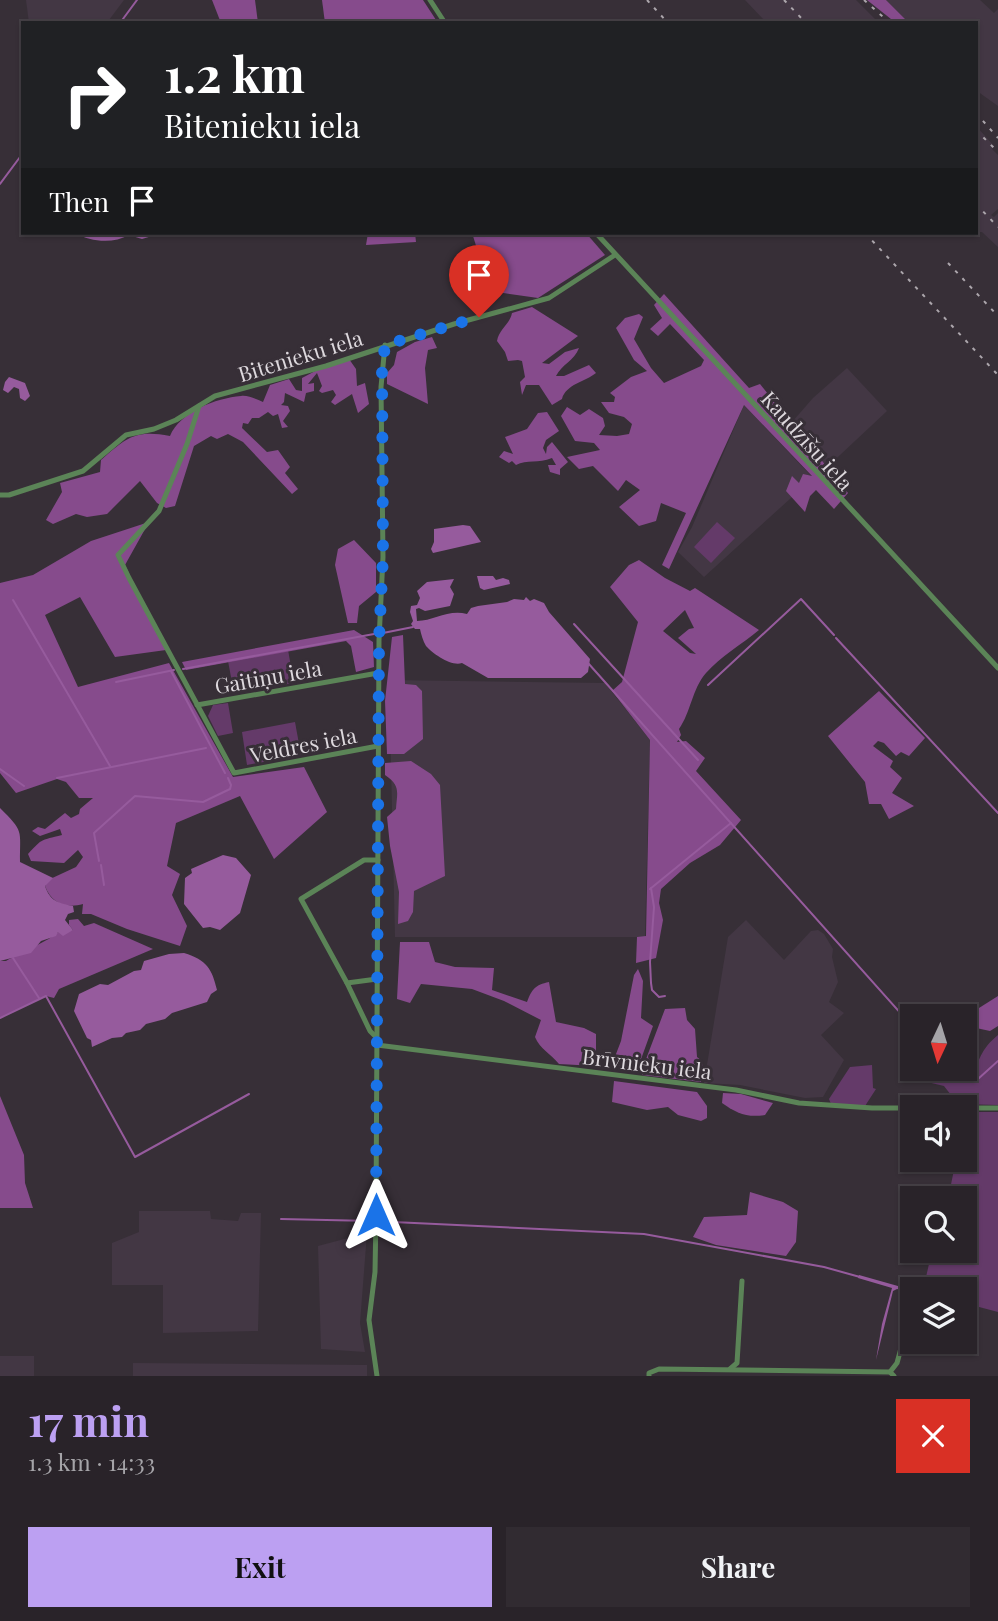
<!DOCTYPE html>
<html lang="en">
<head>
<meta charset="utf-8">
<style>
  :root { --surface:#292329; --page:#312b31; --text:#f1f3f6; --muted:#a5a4a8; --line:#454046; --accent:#bca0f2 }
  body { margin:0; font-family:"Playfair Display",serif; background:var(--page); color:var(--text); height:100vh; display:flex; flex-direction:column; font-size:26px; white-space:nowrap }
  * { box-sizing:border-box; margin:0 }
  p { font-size:23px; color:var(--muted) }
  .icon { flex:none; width:38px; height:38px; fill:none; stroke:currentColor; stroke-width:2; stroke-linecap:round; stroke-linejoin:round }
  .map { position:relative; height:1376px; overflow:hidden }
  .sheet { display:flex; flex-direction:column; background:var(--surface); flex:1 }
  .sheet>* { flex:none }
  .guide { position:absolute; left:21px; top:21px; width:957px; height:214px; border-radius:0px; box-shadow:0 2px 5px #0004,0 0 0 2px var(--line); background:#202124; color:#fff; overflow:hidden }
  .needle { width:46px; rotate:184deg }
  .buttons { position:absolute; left:900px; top:1004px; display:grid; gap:14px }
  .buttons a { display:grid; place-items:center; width:77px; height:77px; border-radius:0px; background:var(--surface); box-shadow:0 2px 5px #0004,0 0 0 2px var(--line); font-size:35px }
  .pin { position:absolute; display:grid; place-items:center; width:60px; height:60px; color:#fff; margin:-72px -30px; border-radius:50% 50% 50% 0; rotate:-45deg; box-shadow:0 0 7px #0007 }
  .pin .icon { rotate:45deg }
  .me { position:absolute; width:77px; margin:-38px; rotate:0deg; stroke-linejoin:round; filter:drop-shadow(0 0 5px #0008) }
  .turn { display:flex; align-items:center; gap:24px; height:147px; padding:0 28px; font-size:32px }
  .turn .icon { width:91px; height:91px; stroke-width:2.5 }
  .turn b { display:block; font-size:49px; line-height:60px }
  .then { display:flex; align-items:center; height:66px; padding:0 28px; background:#0003; gap:14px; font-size:26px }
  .round { display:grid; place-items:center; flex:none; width:74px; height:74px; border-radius:0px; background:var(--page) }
  .headline { display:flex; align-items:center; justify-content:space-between; height:119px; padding:0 28px }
  h1 { font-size:42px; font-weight:700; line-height:52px; color:var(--accent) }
  .action { display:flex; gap:14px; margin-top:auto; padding:14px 28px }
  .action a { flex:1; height:80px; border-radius:0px; background:var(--accent); color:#111; font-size:28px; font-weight:700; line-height:80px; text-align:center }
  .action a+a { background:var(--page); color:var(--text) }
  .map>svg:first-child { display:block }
</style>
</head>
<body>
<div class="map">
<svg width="998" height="1376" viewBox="0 0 998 1376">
  <rect width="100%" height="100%" fill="#372f37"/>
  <!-- built -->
  <g fill="#433744">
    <path d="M 26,0 L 124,0 L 109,20 L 83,23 L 29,23 Z"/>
    <path d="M 745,0 L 856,0 L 879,23 L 772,23 L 768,19 L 765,21 Z"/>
    <path d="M 886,0 L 980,0 L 994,13 L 998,9 L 998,106 L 977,91 L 976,23 L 909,23 Z"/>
    <path d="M 977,127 L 994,146 L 992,149 L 998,155 L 998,209 L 991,215 L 994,217 L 998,213 L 998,247 L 982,232 L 977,232 Z"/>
    <path d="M 847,368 L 887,411 L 824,470 L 786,429 L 813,398 Z"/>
    <path d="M 744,405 L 813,478 L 704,577 L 678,552 L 692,527 Z"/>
    <path d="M 389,680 L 605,683 L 650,740 L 645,937 L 395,937 Z"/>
    <path d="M 746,920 L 784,960 L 811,931 L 818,930 L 824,934 L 833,949 L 832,957 L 838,982 L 829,1002 L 844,1013 L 821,1035 L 844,1060 L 823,1097 L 805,1098 L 740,1085 L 704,1083 L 728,937 Z"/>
    <path d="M 139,1211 L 210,1211 L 211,1219 L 238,1221 L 241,1213 L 261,1213 L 258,1331 L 163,1333 L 163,1285 L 112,1285 L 112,1243 L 139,1232 Z"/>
    <path d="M 367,1233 L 360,1323 L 365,1352 L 321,1349 L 318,1246 Z"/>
    <rect x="0" y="1356" width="34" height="20"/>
    <path d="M 133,1363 L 367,1365 L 367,1376 L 133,1376 Z"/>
  </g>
  <!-- green -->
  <g fill="#643a69">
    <path d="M 717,522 L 735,538 L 711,563 L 694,547 Z"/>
    <path d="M 288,650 L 294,683 L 234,693 L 228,661 Z"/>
    <path d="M 228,703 L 233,733 L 218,736 L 208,716 L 213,705 Z"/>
    <path d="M 295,722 L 301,755 L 247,765 L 242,732 Z"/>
    <path d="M 998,1035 L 998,1105 L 958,1104 L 944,1086 L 923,1081 L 927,1079 L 923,1075 L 927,1069 L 940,1069 C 949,1081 958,1081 973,1081 C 977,1061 982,1048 998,1035 Z"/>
    <path d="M 872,1065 L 873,1088 L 876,1089 L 865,1106 L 831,1104 L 829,1099 L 850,1067 Z"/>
    <path d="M 979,1112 L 998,1112 L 998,1312 L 964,1303 L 964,1290 L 923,1290 L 932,1251 L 964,1251 L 964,1199 L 948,1199 L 956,1160 L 964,1160 L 964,1128 L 973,1125 Z"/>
  </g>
  <!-- forest -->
  <g fill="#864b8c" fill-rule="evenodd">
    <path d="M 212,0 L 255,0 L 258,23 L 221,23 Z"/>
    <path d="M 322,0 L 423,0 L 438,23 L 325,23 Z"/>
    <path d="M 867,0 L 886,0 L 909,23 L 896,23 Z"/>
    <path d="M 368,233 L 415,233 L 416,242 L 366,245 Z"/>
    <path d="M 532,233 L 586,233 L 605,255 L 538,298 L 490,291 L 473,236 Z"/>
    <path d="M 664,294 L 749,388 L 760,384 L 848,493 L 834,509 L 816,490 L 810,496 L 805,512 L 786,491 L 792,476 L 799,483 L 803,474 L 812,476 L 744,405 L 669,569 L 662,565 L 686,513 L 661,503 L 656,521 L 639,526 L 619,507 L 640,490 L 626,480 L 618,491 L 593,466 L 579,469 L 567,457 L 600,450 L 594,443 L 575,441 L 561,416 L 567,407 L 580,415 L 589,409 L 603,418 L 605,426 L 599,435 L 617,436 L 629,434 L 632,424 L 624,417 L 609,413 L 601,402 L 614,402 L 615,397 L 610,393 L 631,377 L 647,371 L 634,360 L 616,328 L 625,318 L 639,314 L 643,317 L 634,339 L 651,368 L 664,383 L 701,366 L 704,360 L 670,324 L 658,336 L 650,329 L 662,318 L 654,305 Z"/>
    <path d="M 532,307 L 578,336 L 542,363 L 549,364 L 565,352 L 579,348 C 574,361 562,364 556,376 L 564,376 L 589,365 L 596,373 C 585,382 566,384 562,399 L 552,405 L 539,385 L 526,385 L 522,395 L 520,382 L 525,377 L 522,361 L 518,360 L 508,361 L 505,352 L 497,341 C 499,329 510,324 512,313 Z"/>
    <path d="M 432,337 L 437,348 L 428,350 L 425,368 L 428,404 L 387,384 L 387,373 L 394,365 L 397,352 L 415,342 Z"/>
    <path d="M 349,359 L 356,369 L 357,386 L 365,383 L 369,404 L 358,413 L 352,394 L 335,405 L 331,402 L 336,395 L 333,390 L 322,393 L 319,391 L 322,386 L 317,373 L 308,384 L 314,383 L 314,391 L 306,393 L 304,402 L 285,393 L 284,402 L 281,405 L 288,406 L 290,411 L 283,421 L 288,427 L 282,428 L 278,414 L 273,416 L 268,412 L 259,418 L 252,418 L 248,424 L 243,423 L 242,428 L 267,452 L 278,450 L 290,467 L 285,473 L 298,489 L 292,494 L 243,442 L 228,434 L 217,439 L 211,436 L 194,446 L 175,506 L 166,508 L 157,503 L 140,481 L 107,514 L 87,517 L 76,514 L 53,524 L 46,520 L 62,492 L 60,483 L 100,472 L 101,460 C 126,438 135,429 170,436 C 180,412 216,398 241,396 C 248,395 256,399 263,402 L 270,385 L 289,379 L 296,390 L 302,391 L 302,378 L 319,369 Z"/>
    <path d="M 547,412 L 559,431 L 546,440 L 543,448 L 546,454 L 547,447 L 552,442 L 568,462 L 560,469 L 560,475 L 550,472 L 548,465 L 556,465 L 552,458 C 538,464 527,459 516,465 L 512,461 L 509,463 L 499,457 L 504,451 L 513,454 L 505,437 L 527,429 L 538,413 Z"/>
    <path d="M 149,522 L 125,565 L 166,650 L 115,657 L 80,597 L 45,615 L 78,687 L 169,663 L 233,777 L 304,767 L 327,812 L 274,859 L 240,796 L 176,823 L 167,866 L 180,874 L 172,895 L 187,926 L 180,946 L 127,929 L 91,914 L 82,914 L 83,904 C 66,909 51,903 45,886 L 48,880 L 76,867 L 83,857 L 78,850 L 64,863 L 31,861 L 28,854 C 44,837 40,841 62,835 L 60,829 L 40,836 L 32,831 L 38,827 L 45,829 L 65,813 L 71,818 L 79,814 L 80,809 L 93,798 L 79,798 L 66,782 L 57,779 L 16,793 L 0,773 L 0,583 L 33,575 L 91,541 Z"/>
    <path d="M 354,540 L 376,563 L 376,592 L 359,606 L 357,623 L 348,623 L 335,565 L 338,549 Z"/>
    <path d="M 639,560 L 665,578 L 690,591 L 695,588 L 759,630 C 742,644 720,657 706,673 C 692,689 691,712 679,729 L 681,735 L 677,742 L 686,741 L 705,758 L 696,771 L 741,820 L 720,845 L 690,863 L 661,889 L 659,903 L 663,920 L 656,958 L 636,963 L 637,937 L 646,936 L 650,740 L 612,691 L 622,682 L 638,622 L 610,587 L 629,565 ZM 685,610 L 694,628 L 689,629 L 678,638 L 696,654 L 690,653 L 663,631 Z"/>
    <path d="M 354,630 L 373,642 L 374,667 L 356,672 L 351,646 L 346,641 L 186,670 L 182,662 Z"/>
    <path d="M 403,635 L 405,684 L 416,685 L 422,691 L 423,739 L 404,754 L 387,754 L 385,701 L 392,637 Z"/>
    <path d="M 879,691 L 925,738 L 909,756 L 901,752 L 896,756 L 884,743 L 878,741 L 873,746 L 893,761 L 890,767 L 902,778 L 892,793 L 914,806 L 889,819 L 881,804 L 869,804 L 865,782 L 828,736 Z"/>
    <path d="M 411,761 L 431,774 L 440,785 L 445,876 L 414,891 L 413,912 L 408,921 L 398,924 L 399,892 L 390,846 L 387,817 L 396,809 C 397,792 401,786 385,775 L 385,763 Z"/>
    <path d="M 78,919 L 84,926 L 94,923 L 153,949 L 59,989 L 54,998 L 46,996 L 0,1018 L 0,961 L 6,961 C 18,954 51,940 58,932 L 73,930 L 69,925 L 69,920 Z"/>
    <path d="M 400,942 L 429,942 L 435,962 L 455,967 L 494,968 L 492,990 L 527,1002 C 532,989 535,985 549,982 L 556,1022 L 584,1028 L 596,1034 L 596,1066 L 559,1064 C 551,1054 540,1049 535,1037 L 541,1020 L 504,1001 L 472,989 L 421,984 L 410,1003 L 397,999 Z"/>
    <path d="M 638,969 L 643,981 L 641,1018 L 653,1026 L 640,1062 L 633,1070 L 616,1068 L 616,1054 L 621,1041 L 634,975 Z"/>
    <path d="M 998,996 L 998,1026 L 990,1031 L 967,1026 L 979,1008 Z"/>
    <path d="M 685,1008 L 687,1020 L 695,1029 L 697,1057 L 703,1062 L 701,1082 L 642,1075 L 643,1067 L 665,1009 Z"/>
    <path d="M 614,1081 L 697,1092 L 707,1106 L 707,1118 L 701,1121 L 678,1115 L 668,1107 L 647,1110 L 612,1102 Z"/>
    <path d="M 723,1093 L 741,1094 L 773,1103 L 765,1115 C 747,1118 736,1113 722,1103 Z"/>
    <path d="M 0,1096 L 24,1155 L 25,1183 L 33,1208 L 0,1208 Z"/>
    <path d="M 750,1192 L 783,1202 L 798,1211 L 796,1242 L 786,1256 L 716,1245 L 693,1237 L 704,1217 L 747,1215 Z"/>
  </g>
  <!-- water -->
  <g fill="#965b9d">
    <path d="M 75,233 L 162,233 L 142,239 L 129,235 C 113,244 91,242 75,233 Z"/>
    <path d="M 9,377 L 25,383 L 30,396 L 25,401 L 20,398 L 19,389 L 14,387 L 8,393 L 3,390 L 5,382 Z"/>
    <path d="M 463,525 L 470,526 L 481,542 L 433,553 L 431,549 L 434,542 L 434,529 Z"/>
    <path d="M 477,576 L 493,576 L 496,580 L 503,578 L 509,580 L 510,584 L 484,590 L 480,588 Z"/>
    <path d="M 454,579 L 450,587 L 454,594 L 450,606 L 425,611 L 419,608 L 416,609 L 417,621 C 434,621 448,609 467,614 L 471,608 L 478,606 L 507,602 L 514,599 L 524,600 L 526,597 L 530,601 L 534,599 L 544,603 L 549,612 L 590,659 L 588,672 L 581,678 L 488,678 L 462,663 C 452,667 433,654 426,646 C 423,641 421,634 420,629 L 415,629 L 411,624 L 413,621 L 410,612 L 411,606 L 417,605 L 420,598 L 417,591 L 427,582 Z"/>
    <path d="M 0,808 C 24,832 20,829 20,862 L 53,878 L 45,886 C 50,901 58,903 73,906 L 74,912 L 68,914 L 65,920 L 73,930 L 63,936 L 58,932 L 56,936 L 41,941 L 31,953 L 0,961 Z"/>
    <path d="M 223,855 L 236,858 L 251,875 L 240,913 L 220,930 L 210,927 L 203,928 L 184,904 L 185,878 L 192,873 L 191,869 Z"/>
    <path d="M 184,953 C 207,960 212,969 217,990 L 211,994 L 207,1002 L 172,1013 L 165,1019 L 146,1024 L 140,1030 L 126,1033 L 122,1037 L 112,1038 L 92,1047 L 91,1040 L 87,1038 L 74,1011 L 79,994 L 100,984 L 108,985 L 134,971 L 141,970 L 144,961 L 169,954 Z"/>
    <path d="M 859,1275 L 912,1290 L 912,1293 L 897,1289 L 893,1291 L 876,1360 L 882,1324 L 892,1288 L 858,1278 Z"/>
  </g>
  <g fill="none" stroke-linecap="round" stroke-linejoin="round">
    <!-- stream -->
    <g stroke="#965b9d" stroke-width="2">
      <path d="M 120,23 L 137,0"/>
      <path d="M 0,184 L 23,153"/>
      <path d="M 13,600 L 110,766"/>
      <path d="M 574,624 L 698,760"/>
      <path d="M 383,633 L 413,627"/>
      <path d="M 836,638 L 998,813"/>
      <path d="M 588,663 L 912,1026"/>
      <path d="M 183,669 L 374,634"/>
      <path d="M 171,671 L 225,773"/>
      <path d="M 116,682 L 174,670"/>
      <path d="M 708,685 L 801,599 L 834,635"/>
      <path d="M 0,769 L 24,786"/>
      <path d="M 57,778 L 206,748"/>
      <path d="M 99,861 L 94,833 L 135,796 L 203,802 L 230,789 L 231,785 L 228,778"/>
      <path d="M 101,865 L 104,885"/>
      <path d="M 651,888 L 654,907 L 650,962 L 651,983 L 652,990 L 659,997 L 665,996"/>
      <path d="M 650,889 L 731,823"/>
      <path d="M 13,958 L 39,998"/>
      <path d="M 0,1018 L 46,996 L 135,1157 L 249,1094"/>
      <path d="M 949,1069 L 978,1079 L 998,1061"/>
      <path d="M 281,1219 L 372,1221"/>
      <path d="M 393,1222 L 644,1234 L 824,1267 L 860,1277"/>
    </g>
    <!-- minor -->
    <g stroke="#5b8457" stroke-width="5">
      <path d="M 430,0 L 445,23"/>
      <path d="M 596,233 L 998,668"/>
      <path d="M 199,406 L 187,444 L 159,511 L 118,555 L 129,578 L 234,773 L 378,746"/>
      <path d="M 0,495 L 9,495 L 83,471 L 126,435 L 154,429 L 176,420 L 215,396 L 326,366 L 454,324 L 549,298 L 615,255"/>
      <path d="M 197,705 L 378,673"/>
      <path d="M 347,983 L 377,979"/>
      <path d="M 377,1038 L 370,1031 L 347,983 L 301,899 L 364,860 L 378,860"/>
      <path d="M 377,1045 L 736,1090 L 799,1103 L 872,1108 L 912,1108"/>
      <path d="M 917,1108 L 998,1108"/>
      <path d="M 730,1369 L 737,1363 L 742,1281"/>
      <path d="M 377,1376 L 369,1320 L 375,1272 L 376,1215 L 379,640 L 383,557 L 381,387 L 385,345"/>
      <path d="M 649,1376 L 649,1373 L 659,1369 L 890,1372"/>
      <path d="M 894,1376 L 890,1372 L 897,1363 L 910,1315"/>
    </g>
    <!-- rail -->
    <g stroke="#aca6ac" stroke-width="2" stroke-dasharray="3.5 7" stroke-linecap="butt">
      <path d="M 647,0 L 668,23"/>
      <path d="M 784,0 L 806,23"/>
      <path d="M 864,0 L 890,23"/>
      <path d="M 976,113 L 998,138"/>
      <path d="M 976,130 L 998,152"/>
      <path d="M 976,204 L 998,227"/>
      <path d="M 865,233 L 998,375"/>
      <path d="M 948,263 L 998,316"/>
    </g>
  </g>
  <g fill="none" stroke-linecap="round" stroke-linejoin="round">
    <!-- route -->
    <path stroke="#1a73e8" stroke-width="12" stroke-dasharray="0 21.6" d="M 376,1215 L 379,640 L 383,556 L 382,370 L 385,345 L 479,317"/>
  </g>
  <g text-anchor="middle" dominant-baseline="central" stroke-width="6" stroke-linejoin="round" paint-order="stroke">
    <!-- street labels -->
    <g font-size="21" fill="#ddd8dd" stroke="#372f37">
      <text transform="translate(300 355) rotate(-17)">Bitenieku iela</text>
      <text transform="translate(808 440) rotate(48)">Kaudzīšu iela</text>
      <text transform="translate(268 676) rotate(-10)">Gaitiņu iela</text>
      <text transform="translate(303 744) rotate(-11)">Veldres iela</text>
      <text transform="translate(647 1063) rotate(7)">Brīvnieku iela</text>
    </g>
  </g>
</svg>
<div class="buttons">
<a><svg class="needle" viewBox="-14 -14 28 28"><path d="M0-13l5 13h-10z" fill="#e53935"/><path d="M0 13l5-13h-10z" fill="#a5a4a8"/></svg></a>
<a><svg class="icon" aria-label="sound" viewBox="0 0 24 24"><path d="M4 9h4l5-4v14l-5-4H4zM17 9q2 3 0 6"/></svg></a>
<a><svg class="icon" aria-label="search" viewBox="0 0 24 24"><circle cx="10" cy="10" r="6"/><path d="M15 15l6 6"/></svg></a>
<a><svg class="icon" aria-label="layers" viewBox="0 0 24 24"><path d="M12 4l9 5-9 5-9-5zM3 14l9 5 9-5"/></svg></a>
</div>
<div class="pin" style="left:479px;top:317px;background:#d93025"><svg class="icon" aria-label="arrive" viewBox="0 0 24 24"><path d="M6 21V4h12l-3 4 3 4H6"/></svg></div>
<svg class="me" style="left:376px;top:1215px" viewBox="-20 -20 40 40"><path d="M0-17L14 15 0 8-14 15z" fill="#1a73e8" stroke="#fff" stroke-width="4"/></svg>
<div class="guide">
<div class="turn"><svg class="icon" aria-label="right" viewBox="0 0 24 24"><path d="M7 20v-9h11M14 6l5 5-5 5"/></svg><div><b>1.2 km</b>Bitenieku iela</div></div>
<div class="then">Then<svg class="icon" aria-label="arrive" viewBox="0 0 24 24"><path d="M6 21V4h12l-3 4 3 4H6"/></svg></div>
</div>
</div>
<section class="sheet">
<div class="headline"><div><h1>17 min</h1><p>1.3 km · 14:33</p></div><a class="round" style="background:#d93025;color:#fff"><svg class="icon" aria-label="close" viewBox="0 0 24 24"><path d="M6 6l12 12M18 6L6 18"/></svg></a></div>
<div class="action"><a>Exit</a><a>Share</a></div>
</section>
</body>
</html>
